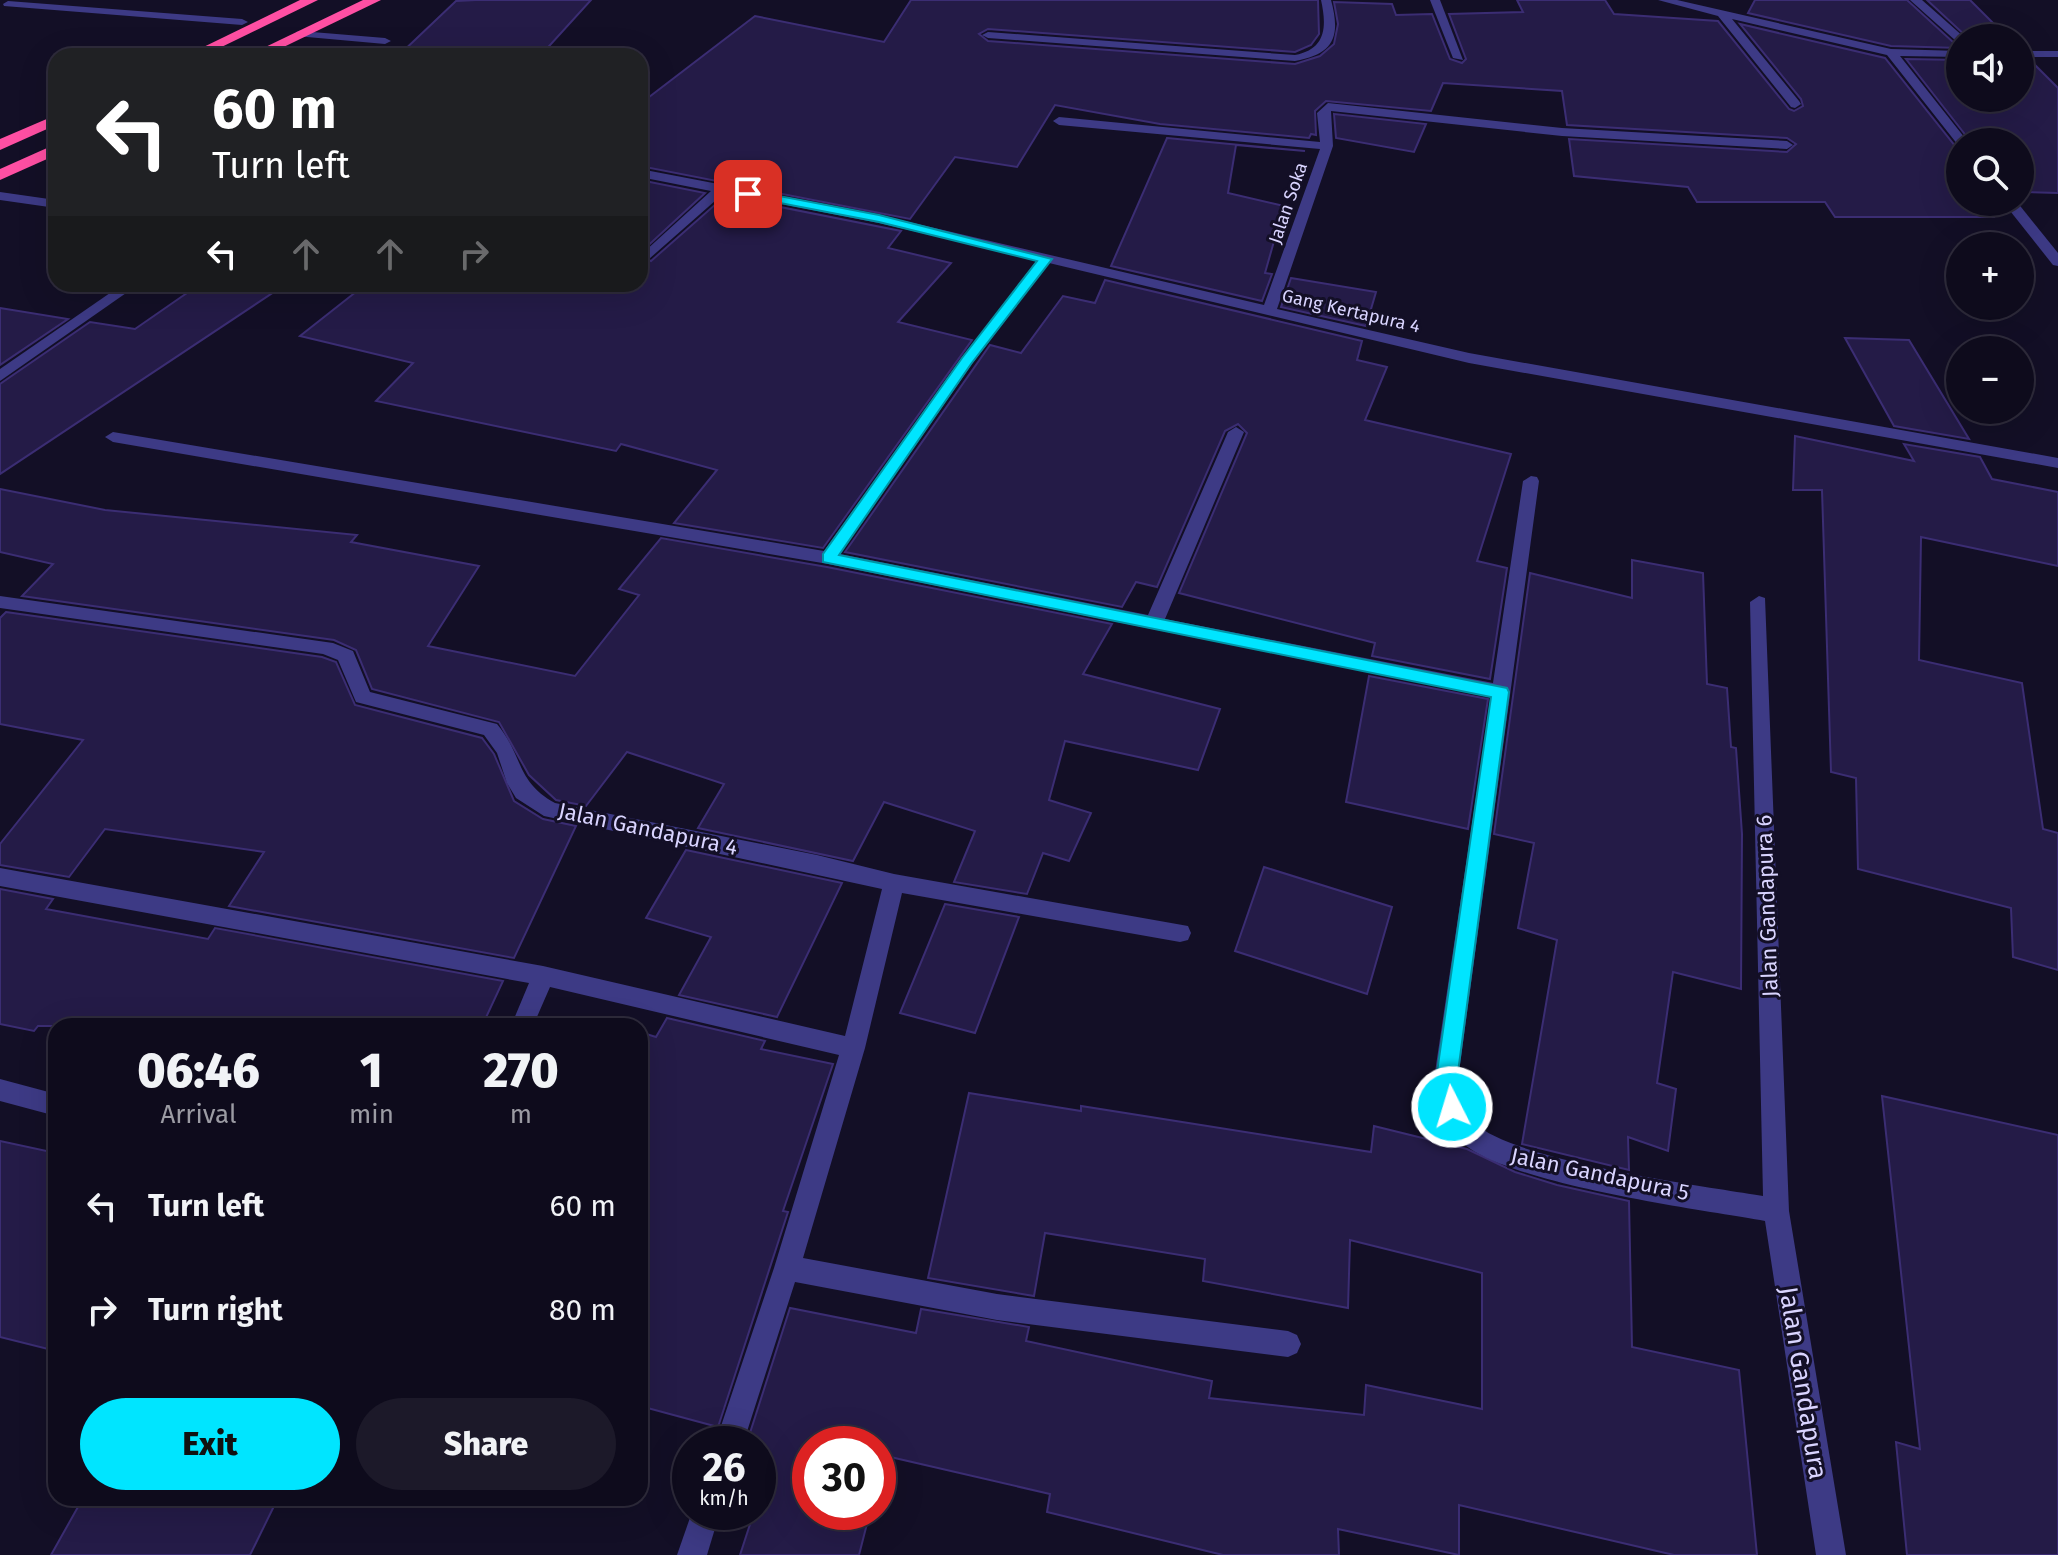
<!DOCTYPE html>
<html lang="en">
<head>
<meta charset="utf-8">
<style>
  :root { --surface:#0e0b1c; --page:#1c1929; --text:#f1f3f6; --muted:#9b9ba3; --line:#2e2b3b; --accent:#00e5ff }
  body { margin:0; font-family:"Fira Sans",sans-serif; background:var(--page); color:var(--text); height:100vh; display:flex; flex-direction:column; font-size:30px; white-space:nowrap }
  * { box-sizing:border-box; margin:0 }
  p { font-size:26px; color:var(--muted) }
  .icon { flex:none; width:44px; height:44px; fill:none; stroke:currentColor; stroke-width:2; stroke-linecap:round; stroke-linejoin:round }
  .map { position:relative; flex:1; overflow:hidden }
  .panel { position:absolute; left:48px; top:1018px; width:600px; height:488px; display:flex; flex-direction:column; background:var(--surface); border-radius:24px; box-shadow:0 8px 32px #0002,0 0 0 2px var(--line) }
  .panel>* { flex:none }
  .guide { position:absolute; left:48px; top:48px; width:600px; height:244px; border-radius:24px; box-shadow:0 8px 32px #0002,0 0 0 2px var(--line); background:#202124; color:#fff; overflow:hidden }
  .controls { position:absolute; left:1946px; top:24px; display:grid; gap:16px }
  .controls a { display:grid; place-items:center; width:88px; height:88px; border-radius:50%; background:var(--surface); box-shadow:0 8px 32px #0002,0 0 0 2px var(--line); font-size:40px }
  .speed { position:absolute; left:672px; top:1426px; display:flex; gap:16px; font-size:40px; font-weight:700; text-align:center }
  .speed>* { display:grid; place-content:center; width:104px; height:104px; border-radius:50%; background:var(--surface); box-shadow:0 8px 32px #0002,0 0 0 2px var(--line); line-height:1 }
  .speed small { font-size:20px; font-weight:400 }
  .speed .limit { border:12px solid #d22; background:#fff; color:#111 }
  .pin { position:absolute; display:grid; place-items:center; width:68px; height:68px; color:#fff; margin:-34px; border-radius:16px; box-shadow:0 4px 12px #0006 }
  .me { position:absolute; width:88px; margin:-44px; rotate:355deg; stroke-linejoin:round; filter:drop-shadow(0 0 6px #0008) }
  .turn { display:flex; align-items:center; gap:28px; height:168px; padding:0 32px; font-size:36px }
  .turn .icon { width:104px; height:104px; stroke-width:2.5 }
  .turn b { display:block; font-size:56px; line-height:68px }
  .lanes { display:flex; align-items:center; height:76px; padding:0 32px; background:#0003; justify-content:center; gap:40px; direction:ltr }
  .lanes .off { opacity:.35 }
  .eta { display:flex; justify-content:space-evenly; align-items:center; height:136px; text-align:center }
  .eta b { font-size:48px; font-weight:800; line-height:56px }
  .action { display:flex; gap:16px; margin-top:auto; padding:16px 32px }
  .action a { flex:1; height:92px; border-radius:48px; background:var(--accent); color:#111; font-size:32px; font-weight:800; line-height:92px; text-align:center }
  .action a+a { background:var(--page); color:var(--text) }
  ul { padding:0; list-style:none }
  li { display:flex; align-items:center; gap:24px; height:104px; padding:0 32px }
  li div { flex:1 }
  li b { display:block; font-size:30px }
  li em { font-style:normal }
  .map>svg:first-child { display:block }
</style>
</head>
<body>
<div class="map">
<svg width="2058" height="1555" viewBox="0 0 2058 1555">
  <rect width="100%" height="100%" fill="#130f26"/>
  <!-- building -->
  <g fill="#241b47" stroke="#3b2d73" stroke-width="2">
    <path d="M 476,0 L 591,0 L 541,55 L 398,56 L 456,1 Z"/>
    <path d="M 911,0 L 1318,0 L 1319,34 L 1311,45 L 1295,52 L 988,29 L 979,34 L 988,41 L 1295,64 L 1320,56 L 1334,44 L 1338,24 L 1334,2 L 1392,4 L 1396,15 L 1432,14 L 1450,59 L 1462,63 L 1466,59 L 1449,14 L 1523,12 L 1517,0 L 1605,0 L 1614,14 L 1718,21 L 1789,109 L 1794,111 L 1803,106 L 1801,99 L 1740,24 L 1885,58 L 1956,147 L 1960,148 L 1960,202 L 1979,202 L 1993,217 L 1835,217 L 1825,202 L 1697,202 L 1688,187 L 1574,176 L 1569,139 L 1787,152 L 1796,144 L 1787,138 L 1567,125 L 1562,91 L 1443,83 L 1431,111 L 1326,101 L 1315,111 L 1316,135 L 1311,134 L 1309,138 L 1160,124 L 1055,105 L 1017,167 L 955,157 L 910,219 L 640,166 L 640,104 L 755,16 L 884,42 Z"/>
    <path d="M 1755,0 L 1907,0 L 1954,43 L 1960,43 L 1960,48 L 1891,46 L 1748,13 Z"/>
    <path d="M 1927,0 L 1970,0 L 2008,38 L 1968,38 Z"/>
    <path d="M 1906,59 L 1960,60 L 1960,98 L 2020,98 L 2020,60 L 2030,60 L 2058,88 L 2058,193 L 2020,192 L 2020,142 L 1971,142 Z"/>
    <path d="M 1334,114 L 1426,124 L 1414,152 L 1336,138 Z"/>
    <path d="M 1167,138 L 1305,151 L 1236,145 L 1228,193 L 1284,206 L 1265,273 L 1272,274 L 1262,301 L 1111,266 Z"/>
    <path d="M 640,180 L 705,193 L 640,253 Z"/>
    <path d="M 725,196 L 901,231 L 888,248 L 951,263 L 898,322 L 972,340 L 823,548 L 674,523 L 717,470 L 621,444 L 616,451 L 376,401 L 413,363 L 300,336 L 366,284 L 640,284 L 640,257 L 651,261 Z"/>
    <path d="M 1291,278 L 1376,292 L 1366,326 L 1281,307 Z"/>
    <path d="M 1105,280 L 1362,341 L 1357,360 L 1387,367 L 1365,420 L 1511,454 L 1477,561 L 1507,568 L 1490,679 L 1372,656 L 1375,643 L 1179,593 L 1247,433 L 1238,424 L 1225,431 L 1157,587 L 1136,582 L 1122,607 L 845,552 L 990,345 L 1021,353 L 1063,296 L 1095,303 Z"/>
    <path d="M 200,284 L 286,284 L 0,474 L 0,384 L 90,322 L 135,329 Z"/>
    <path d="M 0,308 L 68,319 L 0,365 Z"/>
    <path d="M 1845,338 L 1909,340 L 1969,439 L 1894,426 Z"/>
    <path d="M 1795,436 L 1914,461 L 1904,444 L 1980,457 L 1992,479 L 2058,492 L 2058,566 L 1921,537 L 1919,660 L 2022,683 L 2043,829 L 2058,833 L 2058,970 L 2013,957 L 2011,908 L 1858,869 L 1856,778 L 1831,772 L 1822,490 L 1793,490 Z"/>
    <path d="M 0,489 L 105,510 L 357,535 L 351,542 L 479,566 L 428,646 L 575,676 L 639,595 L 619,589 L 661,538 L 827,567 L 1112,624 L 1083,674 L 1220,709 L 1198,770 L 1065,741 L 1049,800 L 1091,813 L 1069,861 L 1043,853 L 1027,894 L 954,882 L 975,831 L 884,802 L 853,861 L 698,828 L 724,784 L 627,752 L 586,806 L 556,800 L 529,775 L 499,722 L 372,689 L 356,650 L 334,640 L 22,596 L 53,564 L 0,552 Z"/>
    <path d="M 1632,560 L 1703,573 L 1707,684 L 1727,688 L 1731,747 L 1736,748 L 1742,834 L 1741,989 L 1673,972 L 1657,1083 L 1676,1089 L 1668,1151 L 1628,1137 L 1629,1170 L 1522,1144 L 1557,940 L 1518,928 L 1534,843 L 1494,834 L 1530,573 L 1632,598 Z"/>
    <path d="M 6,612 L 322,657 L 336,662 L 355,705 L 482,738 L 494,754 L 514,801 L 543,819 L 576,826 L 514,958 L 229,906 L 264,852 L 105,829 L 69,877 L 0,865 L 0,844 L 83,740 L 0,724 L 0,618 Z"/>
    <path d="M 1369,676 L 1488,699 L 1468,829 L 1346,802 Z"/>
    <path d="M 686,850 L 842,883 L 777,1017 L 679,995 L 711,937 L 646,918 Z"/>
    <path d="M 1264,867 L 1392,907 L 1367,994 L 1235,951 Z"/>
    <path d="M 0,889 L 53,899 L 46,909 L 208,939 L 215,928 L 503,981 L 482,1026 L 38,1026 L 34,1031 L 0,1024 Z"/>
    <path d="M 945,904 L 1019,917 L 975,1033 L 900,1013 Z"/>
    <path d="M 667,1018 L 765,1041 L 761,1049 L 833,1064 L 783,1211 L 788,1212 L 718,1427 L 640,1406 L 640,1032 L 656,1037 Z"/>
    <path d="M 969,1093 L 1081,1111 L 1081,1106 L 1371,1152 L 1374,1126 L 1467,1149 L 1515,1172 L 1557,1185 L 1629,1201 L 1632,1347 L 1739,1370 L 1757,1555 L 1674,1555 L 1459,1505 L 1459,1555 L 1338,1529 L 1339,1555 L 1223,1555 L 1047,1512 L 1050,1494 L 886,1456 L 878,1484 L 878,1444 L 810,1444 L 810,1512 L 870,1512 L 859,1555 L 740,1555 L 754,1512 L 758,1512 L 758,1438 L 749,1436 L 790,1308 L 916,1333 L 921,1309 L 1029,1327 L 1026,1341 L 1212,1381 L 1209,1398 L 1364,1415 L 1366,1385 L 1482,1409 L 1482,1273 L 1350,1240 L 1348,1308 L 1203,1281 L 1205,1259 L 1045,1233 L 1034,1296 L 928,1278 Z"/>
    <path d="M 1882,1096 L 2058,1135 L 2058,1555 L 1907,1555 L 1896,1442 L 1920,1449 Z"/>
    <path d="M 0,1141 L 56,1153 L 56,1351 L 0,1337 Z"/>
    <path d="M 83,1498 L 278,1498 L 250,1555 L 51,1555 Z"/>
  </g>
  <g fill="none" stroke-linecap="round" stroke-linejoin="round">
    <!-- lane -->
    <g fill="#3d3a85" fill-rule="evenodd">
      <path d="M 8,1 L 242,19 L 248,22 L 242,25 L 4,6 L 3,4 Z"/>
      <path d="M 300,31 L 385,38 L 391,41 L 385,44 L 296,36 L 296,32 Z"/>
    </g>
    <!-- street -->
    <g fill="#3d3a85" fill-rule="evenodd">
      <path d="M 1321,0 L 1331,0 C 1341,37 1334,54 1295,61 L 988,38 L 982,35 L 988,32 L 1295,55 C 1326,49 1327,27 1321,0 Z"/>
      <path d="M 1430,0 L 1440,0 L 1463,60 L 1453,58 Z"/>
      <path d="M 1658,0 L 1677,0 L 1891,49 L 1960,51 L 1960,57 L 1900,56 L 1968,142 L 1958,145 L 1887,55 L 1732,19 L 1799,101 L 1801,104 L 1795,108 L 1791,107 L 1718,16 Z"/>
      <path d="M 1910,0 L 1922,0 L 1965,38 L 1956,41 Z"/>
      <rect x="2020" y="51" width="38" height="6"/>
      <path d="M 1328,103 L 1562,128 L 1787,141 L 1793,145 L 1787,149 L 1562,136 L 1331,111 L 1333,146 L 1277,309 L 1469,353 L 2058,458 L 2058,468 L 1469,363 L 1049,263 L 972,364 L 840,554 L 1148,615 L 1228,432 L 1236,427 L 1244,432 L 1165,619 L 1493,683 L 1523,481 L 1531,476 L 1537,477 L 1539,481 L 1459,1072 C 1461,1090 1462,1110 1475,1123 C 1512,1161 1705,1186 1763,1196 L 1750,602 L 1759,596 L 1765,598 L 1789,1211 L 1846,1555 L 1816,1555 L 1765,1221 C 1698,1209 1504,1184 1459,1140 C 1442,1123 1438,1095 1435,1072 L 1491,697 L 828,564 L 113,442 L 105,437 L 113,432 L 824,551 L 962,358 L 1037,260 L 879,223 L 724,193 L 649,259 L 642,255 L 644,252 L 711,191 L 640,177 L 640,169 L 879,215 L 1264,305 L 1320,149 L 1059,125 L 1053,121 L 1059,117 L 1320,142 L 1317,113 Z"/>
      <path d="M 0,192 L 56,200 L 56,208 L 0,200 Z"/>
      <path d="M 2003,202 L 2017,202 L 2058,253 L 2058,266 L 2053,265 Z"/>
      <path d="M 123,284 L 139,284 L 0,381 L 0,369 Z"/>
      <path d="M 0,596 L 333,643 L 353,651 L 370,692 L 497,724 C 523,755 516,782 555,803 L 817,855 L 894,874 L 1188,926 L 1191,933 L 1188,940 L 1180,942 L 902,893 L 865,1048 L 803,1258 L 997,1294 L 1288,1331 L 1297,1335 L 1301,1344 L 1297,1353 L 1288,1357 L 997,1320 L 795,1282 L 743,1444 L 715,1444 L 774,1268 L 839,1055 L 550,987 L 533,1026 L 511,1026 L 529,983 L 0,886 L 0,868 L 543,966 L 845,1036 L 882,889 L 544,816 L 516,798 L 507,783 L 497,753 L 484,735 L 356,702 L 338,660 L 323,654 L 0,608 Z"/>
      <path d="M 0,1079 L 56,1094 L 56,1116 L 0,1101 Z"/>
      <path d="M 692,1512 L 720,1512 L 707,1555 L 677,1555 Z"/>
    </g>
    <!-- highway -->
    <g fill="#ff4fa3" fill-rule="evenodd">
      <path d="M 300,0 L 318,0 L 203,56 L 185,56 Z"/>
      <path d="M 363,0 L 381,0 L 265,56 L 247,56 Z"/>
      <path d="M 56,115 L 56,125 L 0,150 L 0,139 Z"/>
      <path d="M 56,144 L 56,155 L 0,180 L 0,169 Z"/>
    </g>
  </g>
  <!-- route -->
  <path fill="#00e5ff" stroke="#0095a6" stroke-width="2" d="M 748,190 L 879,215 L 1052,259 L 971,364 L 839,555 L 1507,688 L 1509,692 L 1458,1072 L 1462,1107 L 1459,1114 L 1452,1117 L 1444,1114 L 1437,1072 L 1491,697 L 823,562 L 823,554 L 962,358 L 1037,261 L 879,222 L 744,196 L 742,194 Z"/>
  <g text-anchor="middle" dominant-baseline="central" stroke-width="6" stroke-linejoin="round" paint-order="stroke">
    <!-- far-street labels -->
    <g font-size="18" fill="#d9d4ff" stroke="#130f26">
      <text transform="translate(1288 203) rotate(-71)">Jalan Soka</text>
      <text transform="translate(1351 311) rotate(13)">Gang Kertapura 4</text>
    </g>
    <!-- street labels -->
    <g font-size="22" fill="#d9d4ff" stroke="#130f26">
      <text transform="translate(648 829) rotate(12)">Jalan Gandapura 4</text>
      <text transform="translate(1767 906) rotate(-92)">Jalan Gandapura 6</text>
      <text transform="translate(1600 1174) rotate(12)">Jalan Gandapura 5</text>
    </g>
    <!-- near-street labels -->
    <g font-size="26" fill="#d9d4ff" stroke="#130f26">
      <text transform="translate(1803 1383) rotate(81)">Jalan Gandapura</text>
    </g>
  </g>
</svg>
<div class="controls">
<a><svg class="icon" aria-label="sound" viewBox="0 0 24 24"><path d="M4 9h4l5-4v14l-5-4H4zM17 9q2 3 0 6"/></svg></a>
<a><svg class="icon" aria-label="search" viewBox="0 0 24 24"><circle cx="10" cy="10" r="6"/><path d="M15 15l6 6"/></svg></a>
<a>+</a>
<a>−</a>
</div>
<div class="speed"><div>26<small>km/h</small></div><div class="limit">30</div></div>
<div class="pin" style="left:748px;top:194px;background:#d93025"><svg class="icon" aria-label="arrive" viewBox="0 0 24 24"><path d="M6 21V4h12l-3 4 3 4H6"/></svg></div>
<svg class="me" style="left:1452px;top:1107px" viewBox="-20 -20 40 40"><circle r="17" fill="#00e5ff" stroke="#fff" stroke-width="3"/><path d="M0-11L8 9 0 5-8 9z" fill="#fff"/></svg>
<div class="guide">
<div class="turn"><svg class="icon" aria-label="left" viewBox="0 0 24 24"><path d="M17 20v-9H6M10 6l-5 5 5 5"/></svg><div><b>60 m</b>Turn left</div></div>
<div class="lanes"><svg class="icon" aria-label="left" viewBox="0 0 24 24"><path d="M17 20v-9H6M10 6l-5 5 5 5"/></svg><svg class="icon off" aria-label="ahead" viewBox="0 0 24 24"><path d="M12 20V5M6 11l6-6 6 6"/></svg><svg class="icon off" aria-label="ahead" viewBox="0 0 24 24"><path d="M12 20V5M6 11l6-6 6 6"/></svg><svg class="icon off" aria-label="right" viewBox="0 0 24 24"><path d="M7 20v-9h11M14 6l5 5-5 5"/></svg></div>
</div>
<section class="panel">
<div class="eta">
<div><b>06:46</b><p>Arrival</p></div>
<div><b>1</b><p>min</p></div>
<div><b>270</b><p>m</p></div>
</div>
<ul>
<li><svg class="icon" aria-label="left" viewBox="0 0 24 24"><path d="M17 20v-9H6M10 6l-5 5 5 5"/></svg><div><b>Turn left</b></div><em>60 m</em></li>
<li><svg class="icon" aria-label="right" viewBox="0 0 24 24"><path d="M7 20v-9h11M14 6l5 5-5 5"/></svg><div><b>Turn right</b></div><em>80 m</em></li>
</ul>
<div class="action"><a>Exit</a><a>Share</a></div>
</section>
</div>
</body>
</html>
